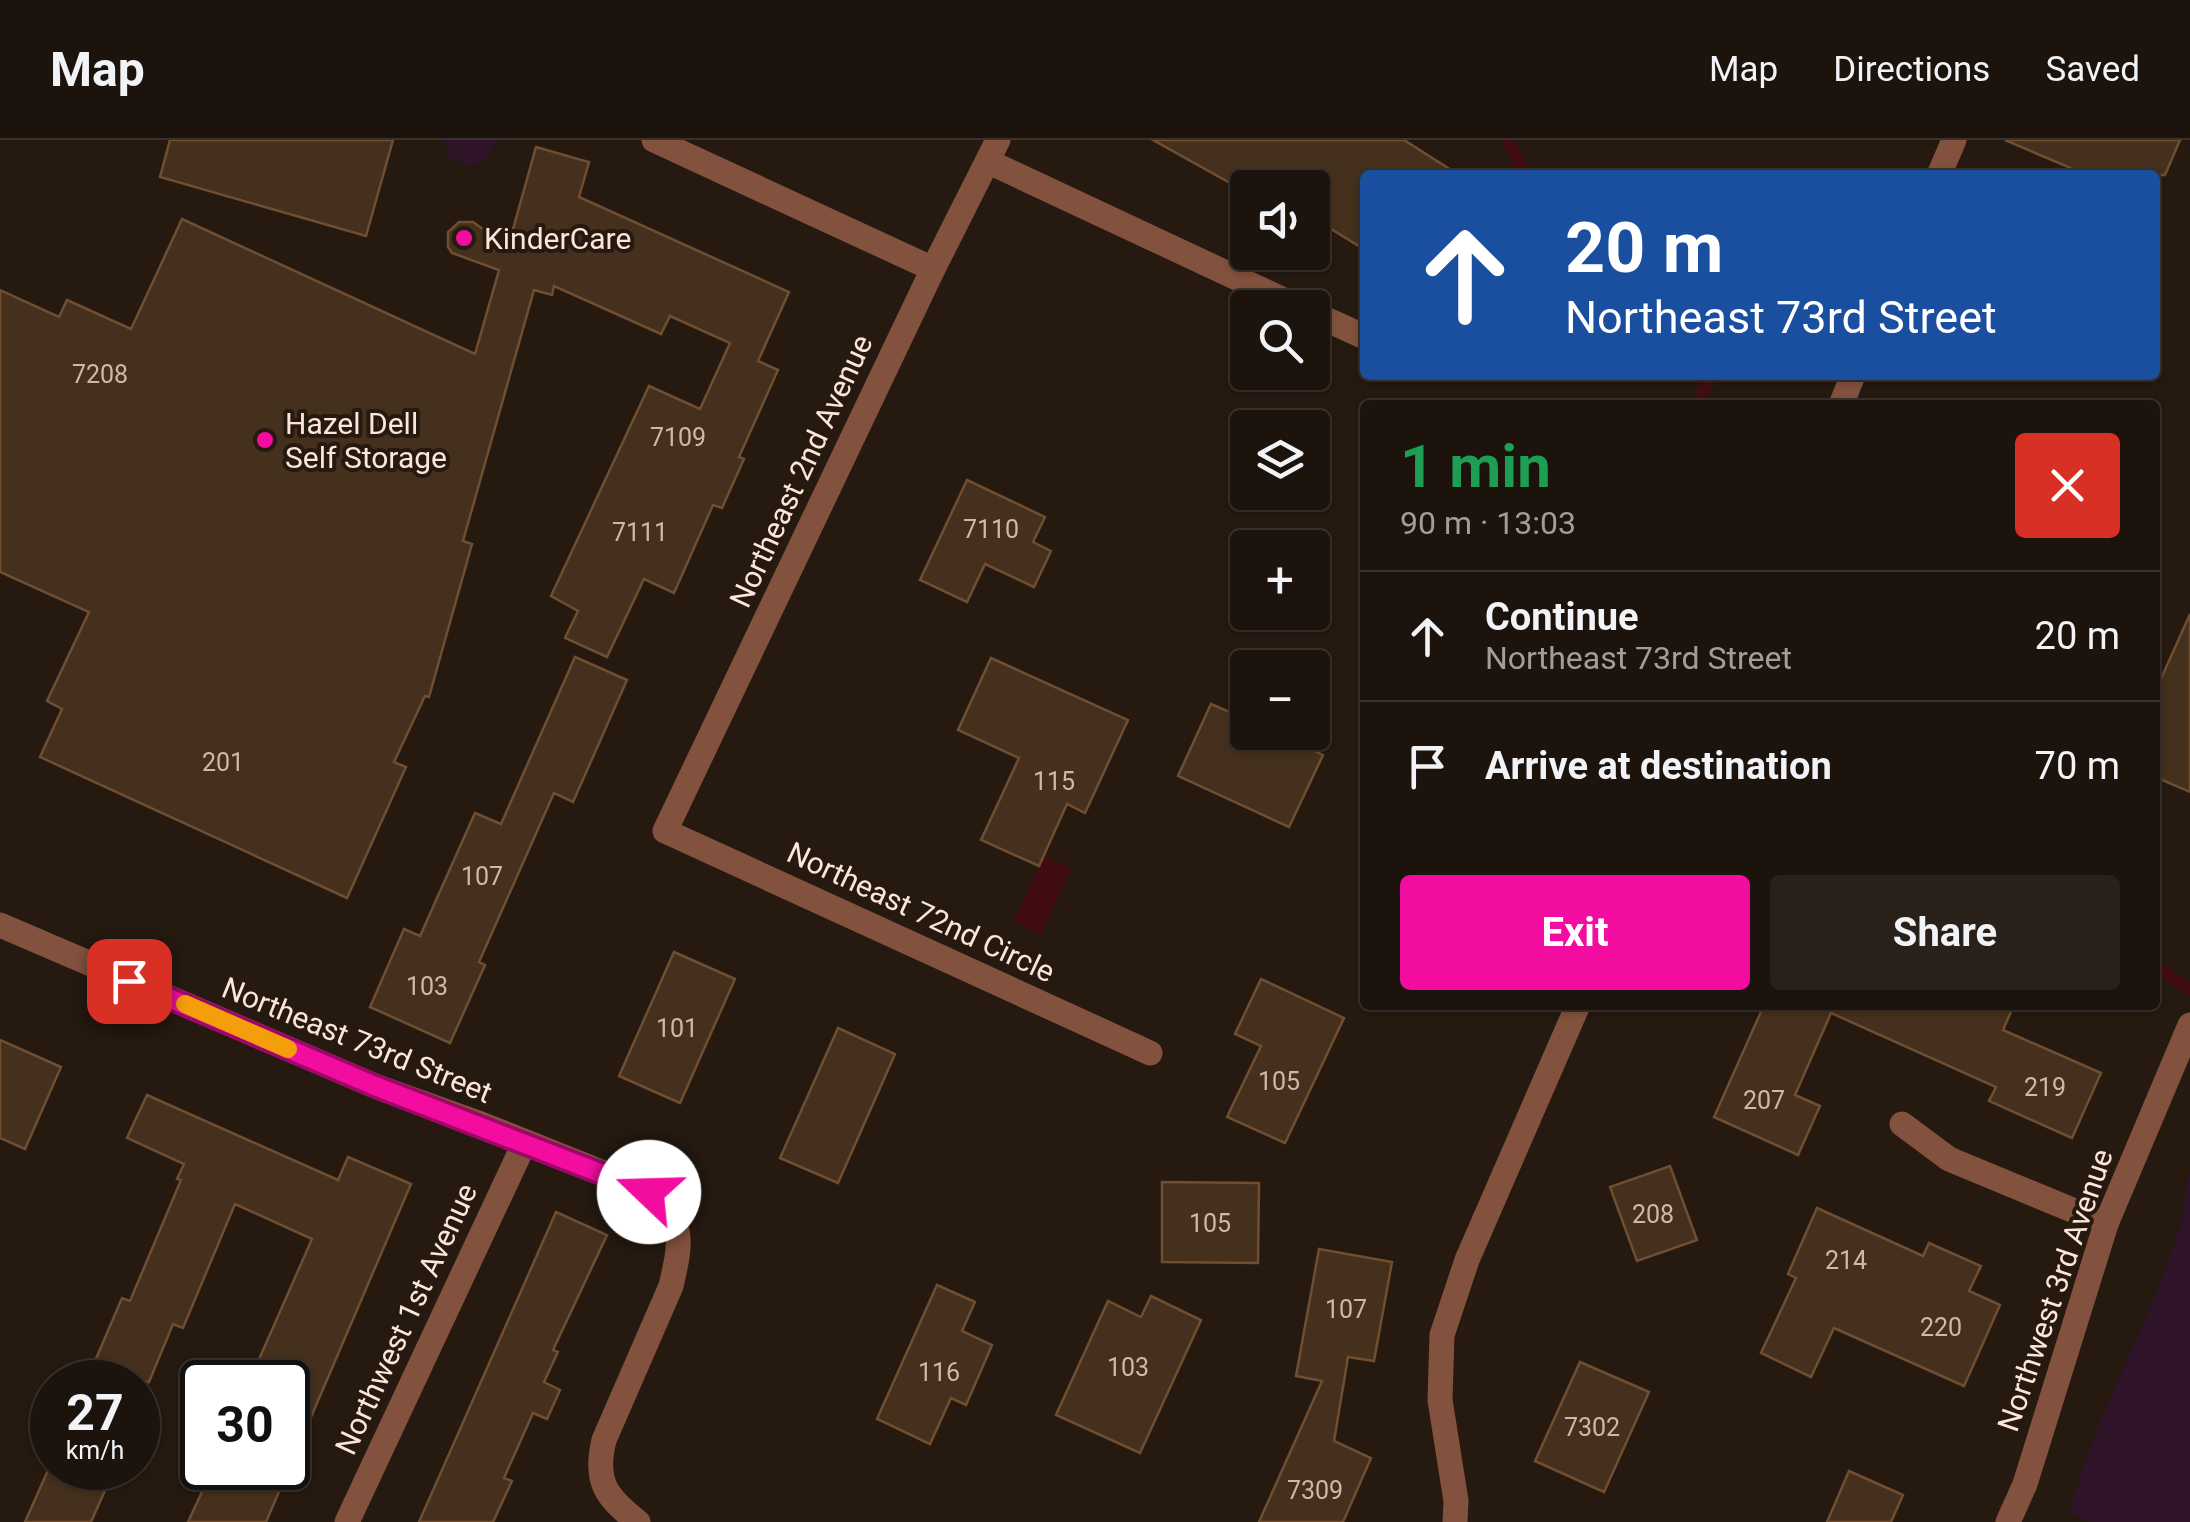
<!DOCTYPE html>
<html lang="en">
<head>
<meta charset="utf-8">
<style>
  :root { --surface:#1c130c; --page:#29201a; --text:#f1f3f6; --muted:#a09e9d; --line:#3a322d; --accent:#f20da0 }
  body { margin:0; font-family:Roboto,sans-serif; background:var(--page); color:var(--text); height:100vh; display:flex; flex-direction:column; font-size:38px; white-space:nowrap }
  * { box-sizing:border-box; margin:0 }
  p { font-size:32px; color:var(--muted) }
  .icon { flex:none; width:55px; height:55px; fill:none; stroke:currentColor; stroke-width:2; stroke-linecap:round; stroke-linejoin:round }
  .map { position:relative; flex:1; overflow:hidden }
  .sheet { position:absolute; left:1360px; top:260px; width:800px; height:610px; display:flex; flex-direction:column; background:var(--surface); border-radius:10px; box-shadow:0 2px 8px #0004,0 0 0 2px var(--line) }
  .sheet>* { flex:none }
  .banner { position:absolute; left:1360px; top:30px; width:800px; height:210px; border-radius:10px; box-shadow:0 2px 8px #0004,0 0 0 2px var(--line); background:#1a4fa0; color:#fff; overflow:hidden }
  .tools { position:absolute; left:1230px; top:30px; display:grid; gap:20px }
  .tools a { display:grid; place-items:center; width:100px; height:100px; border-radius:10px; background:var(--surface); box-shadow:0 2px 8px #0004,0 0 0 2px var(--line); font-size:50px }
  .speed { position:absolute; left:30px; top:1220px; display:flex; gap:20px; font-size:50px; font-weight:700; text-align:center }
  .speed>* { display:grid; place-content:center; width:130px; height:130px; border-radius:50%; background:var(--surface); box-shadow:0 2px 8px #0004,0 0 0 2px var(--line); line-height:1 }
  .speed small { font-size:25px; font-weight:400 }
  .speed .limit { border:5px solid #111; border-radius:15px; background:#fff; color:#111 }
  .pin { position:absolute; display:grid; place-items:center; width:85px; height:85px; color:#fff; margin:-42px; border-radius:20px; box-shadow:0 5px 15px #0006 }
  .me { position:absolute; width:110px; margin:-55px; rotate:291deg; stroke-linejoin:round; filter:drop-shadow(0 0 8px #0008) }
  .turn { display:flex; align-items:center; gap:35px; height:210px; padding:0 40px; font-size:45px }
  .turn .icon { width:130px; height:130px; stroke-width:2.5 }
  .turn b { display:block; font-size:70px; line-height:85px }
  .round { display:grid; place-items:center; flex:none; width:105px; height:105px; border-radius:10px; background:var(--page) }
  .headline { display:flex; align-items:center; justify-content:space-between; height:170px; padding:0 40px }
  h1 { font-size:60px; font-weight:700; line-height:75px; color:#1e9e55 }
  .primary-button { display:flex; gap:20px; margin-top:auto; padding:20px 40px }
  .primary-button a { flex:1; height:115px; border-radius:10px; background:var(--accent); color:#fff; font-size:40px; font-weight:700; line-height:115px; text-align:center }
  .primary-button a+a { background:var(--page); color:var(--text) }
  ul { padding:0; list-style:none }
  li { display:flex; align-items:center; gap:30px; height:130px; padding:0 40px; border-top:2px solid var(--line) }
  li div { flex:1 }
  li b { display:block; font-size:38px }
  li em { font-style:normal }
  header { display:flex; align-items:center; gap:60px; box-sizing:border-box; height:140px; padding:0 50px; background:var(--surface); border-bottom:2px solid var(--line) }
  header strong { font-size:48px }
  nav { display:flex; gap:55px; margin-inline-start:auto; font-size:35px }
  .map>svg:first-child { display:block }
</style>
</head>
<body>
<header>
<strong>Map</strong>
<nav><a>Map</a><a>Directions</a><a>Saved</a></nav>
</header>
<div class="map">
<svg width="2190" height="1382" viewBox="0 0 2190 1382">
  <rect width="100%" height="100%" fill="#251910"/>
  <!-- green -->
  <g fill="#2f1429">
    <path d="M 442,0 L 497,0 L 485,20 L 472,26 L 451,19 Z"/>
    <path d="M 2190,1030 L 2190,1382 L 2090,1382 L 2068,1372 L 2095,1294 L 2160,1145 L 2181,1084 Z"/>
  </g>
  <!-- water -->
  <path fill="#420d12" d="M 1044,716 L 1071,728 L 1041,795 L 1014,782 Z"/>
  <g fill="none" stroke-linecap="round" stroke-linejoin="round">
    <!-- stream -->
    <g stroke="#420d12" stroke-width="12">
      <path d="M 1508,0 L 1524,35"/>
      <path d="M 1695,265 L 1713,235"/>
      <path d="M 2155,826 L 2190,850"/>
    </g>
  </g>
  <!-- building -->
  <g fill="#45301d" stroke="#704e31" stroke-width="2.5">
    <path d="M 170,0 L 393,0 L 366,96 L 160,37 Z"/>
    <path d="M 1153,0 L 1404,0 L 1459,35 L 1365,35 L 1365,110 L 1312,77 L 1312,48 L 1239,48 Z"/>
    <path d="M 2005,0 L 2180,0 L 2165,35 L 2087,35 Z"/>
    <path d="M 536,7 L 589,22 L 579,57 L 789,152 L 758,221 L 778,230 L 739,317 L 744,319 L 722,368 L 713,365 L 674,453 L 644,439 L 607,517 L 565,498 L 578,471 L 551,456 L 649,246 L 700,269 L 730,203 L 670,176 L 661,194 L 554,146 L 552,155 L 534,150 L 463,401 L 472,404 L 429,557 L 425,556 L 394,622 L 406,627 L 347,758 L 40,617 L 62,569 L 47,561 L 89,472 L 0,432 L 0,150 L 59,177 L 67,160 L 131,189 L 182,79 L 475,214 L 499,130 L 452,113 L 448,107 L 448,92 L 459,82 L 473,82 L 508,107 Z"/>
    <path d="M 967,340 L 1045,377 L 1033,402 L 1051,411 L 1034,447 L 985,424 L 967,462 L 920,440 Z"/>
    <path d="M 2190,474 L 2190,652 L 2155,637 L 2155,552 Z"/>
    <path d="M 575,517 L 627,540 L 573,662 L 554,653 L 479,822 L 485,825 L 450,903 L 370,867 L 404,789 L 420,796 L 475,673 L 501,684 Z"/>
    <path d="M 991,518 L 1128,580 L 1085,673 L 1067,664 L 1039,726 L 981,700 L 1019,618 L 958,590 Z"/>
    <path d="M 1211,564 L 1248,580 L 1248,592 L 1274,592 L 1323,615 L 1289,687 L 1178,636 Z"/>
    <path d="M 674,812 L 735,839 L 680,963 L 619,936 Z"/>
    <path d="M 1261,839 L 1344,878 L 1285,1003 L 1227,977 L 1261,906 L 1235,894 Z"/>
    <path d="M 1764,865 L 2014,865 L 2003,890 L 2101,933 L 2072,998 L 1989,961 L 1996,947 L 1831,873 L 1795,955 L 1820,966 L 1798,1015 L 1714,977 Z"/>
    <path d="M 838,888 L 895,914 L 838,1043 L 780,1018 Z"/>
    <path d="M 0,900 L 61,927 L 25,1009 L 0,998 Z"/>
    <path d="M 147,955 L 338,1040 L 348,1017 L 411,1044 L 266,1382 L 188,1382 L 213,1328 L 288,1328 L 288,1242 L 249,1242 L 312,1099 L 235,1064 L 183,1188 L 173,1184 L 149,1242 L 86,1242 L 122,1158 L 130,1161 L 181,1040 L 177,1039 L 184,1024 L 127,998 Z"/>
    <path d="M 1670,1026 L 1697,1100 L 1637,1121 L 1610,1047 Z"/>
    <path d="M 1162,1042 L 1259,1043 L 1258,1123 L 1162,1122 Z"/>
    <path d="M 1817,1068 L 1923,1116 L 1929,1103 L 1981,1126 L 1969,1151 L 2000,1165 L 1964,1246 L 1834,1188 L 1811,1237 L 1761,1213 L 1796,1138 L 1788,1134 Z"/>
    <path d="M 556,1072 L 607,1095 L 553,1210 L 558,1212 L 544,1242 L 560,1250 L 547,1279 L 533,1273 L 504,1338 L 512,1341 L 493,1382 L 419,1382 Z"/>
    <path d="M 1319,1109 L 1392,1122 L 1374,1221 L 1348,1217 L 1334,1301 L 1371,1318 L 1343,1382 L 1259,1382 L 1322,1241 L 1296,1236 Z"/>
    <path d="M 937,1145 L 975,1162 L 962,1191 L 992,1205 L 966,1265 L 951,1258 L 930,1304 L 877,1279 Z"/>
    <path d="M 1151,1156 L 1201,1180 L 1140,1313 L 1056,1275 L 1108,1161 L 1141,1177 Z"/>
    <path d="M 1580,1222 L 1649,1252 L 1604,1352 L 1535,1321 Z"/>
    <path d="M 49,1328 L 115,1328 L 91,1382 L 25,1382 Z"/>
    <path d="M 1849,1331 L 1903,1355 L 1891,1382 L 1827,1382 Z"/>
  </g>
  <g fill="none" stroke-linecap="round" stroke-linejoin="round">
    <!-- minor -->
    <g stroke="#82523e" stroke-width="25">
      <path d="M 654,0 L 933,129"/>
      <path d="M 998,0 L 933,129 L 665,691 L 1150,913"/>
      <path d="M 989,22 L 1301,168"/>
      <path d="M 1939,35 L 1954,0"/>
      <path d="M 1312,173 L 1365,197"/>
      <path d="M 1841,265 L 1853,235"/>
      <path d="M 0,785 L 375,946 L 481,984 L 649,1051 C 686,1084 681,1102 671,1146 L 604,1300 C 594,1342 606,1357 638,1382"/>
      <path d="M 1902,984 L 1949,1019 L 2106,1084"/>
      <path d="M 347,1382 L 524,1004"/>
      <path d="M 1455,1382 L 1456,1361 L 1440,1260 L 1442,1195 L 1467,1120 L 1578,865"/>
      <path d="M 2008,1382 L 2025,1344 L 2106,1084 L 2190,885"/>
    </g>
  </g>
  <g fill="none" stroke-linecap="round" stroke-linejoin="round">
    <!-- route casing -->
    <g stroke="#9d0868" stroke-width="25">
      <path id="route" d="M 129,841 L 375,946 L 649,1052"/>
    </g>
    <!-- route -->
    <use href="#route" stroke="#f20da0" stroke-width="18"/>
    <!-- slow -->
    <path stroke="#f59e0b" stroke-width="18" d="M 185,864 L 288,909"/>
  </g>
  <!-- markers -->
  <g fill="#f20da0" stroke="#251910" stroke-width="4">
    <circle cx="464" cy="98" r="10"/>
    <circle cx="265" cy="300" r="10"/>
  </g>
  <g text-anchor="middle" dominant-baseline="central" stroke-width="8" stroke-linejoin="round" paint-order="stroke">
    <!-- number labels -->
    <g font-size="25" fill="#cfb8a8">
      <text x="100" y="234">7208</text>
      <text x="678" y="297">7109</text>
      <text x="991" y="389">7110</text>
      <text x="640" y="392">7111</text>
      <text x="223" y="622">201</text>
      <text x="1054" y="641">115</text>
      <text x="482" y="736">107</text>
      <text x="427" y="846">103</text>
      <text x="677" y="888">101</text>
      <text x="1279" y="941">105</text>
      <text x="2045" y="947">219</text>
      <text x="1764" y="960">207</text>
      <text x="1653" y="1074">208</text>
      <text x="1210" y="1083">105</text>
      <text x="1846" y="1120">214</text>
      <text x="1346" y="1169">107</text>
      <text x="1941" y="1187">220</text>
      <text x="1128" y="1227">103</text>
      <text x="939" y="1232">116</text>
      <text x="1592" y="1287">7302</text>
      <text x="1315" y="1350">7309</text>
    </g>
    <!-- poi labels -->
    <g font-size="30" fill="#fde5d7" stroke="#251910" text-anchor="start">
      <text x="484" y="98">KinderCare</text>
      <text x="285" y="283">Hazel Dell<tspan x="285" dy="34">Self Storage</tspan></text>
    </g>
    <!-- street labels -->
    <g font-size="30" fill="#fde5d7" stroke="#251910">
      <text transform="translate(801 331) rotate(-65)">Northeast 2nd Avenue</text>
      <text transform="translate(921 772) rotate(25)">Northeast 72nd Circle</text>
      <text transform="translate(357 900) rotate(22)">Northeast 73rd Street</text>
      <text transform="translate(2055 1150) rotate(-71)">Northwest 3rd Avenue</text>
      <text transform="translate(406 1179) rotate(-65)">Northwest 1st Avenue</text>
    </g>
  </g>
</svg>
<div class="tools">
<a><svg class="icon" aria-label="sound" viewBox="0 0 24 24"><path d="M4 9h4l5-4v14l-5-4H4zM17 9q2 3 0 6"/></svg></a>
<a><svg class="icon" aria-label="search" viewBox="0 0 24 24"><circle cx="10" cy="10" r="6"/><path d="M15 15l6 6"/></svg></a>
<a><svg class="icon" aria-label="layers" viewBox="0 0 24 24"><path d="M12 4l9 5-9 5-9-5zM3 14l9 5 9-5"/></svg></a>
<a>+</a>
<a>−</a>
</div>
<div class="speed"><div>27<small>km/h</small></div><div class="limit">30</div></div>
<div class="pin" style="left:129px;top:841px;background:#d93025"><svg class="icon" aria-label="arrive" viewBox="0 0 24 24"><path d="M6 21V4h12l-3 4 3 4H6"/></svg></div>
<svg class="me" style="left:649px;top:1052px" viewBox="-20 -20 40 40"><circle r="19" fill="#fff"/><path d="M0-13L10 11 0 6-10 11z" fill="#f20da0"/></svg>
<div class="banner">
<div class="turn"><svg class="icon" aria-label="ahead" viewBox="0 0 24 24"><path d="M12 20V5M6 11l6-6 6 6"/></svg><div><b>20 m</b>Northeast 73rd Street</div></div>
</div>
<section class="sheet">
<div class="headline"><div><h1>1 min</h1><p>90 m · 13:03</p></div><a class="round" style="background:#d93025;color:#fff"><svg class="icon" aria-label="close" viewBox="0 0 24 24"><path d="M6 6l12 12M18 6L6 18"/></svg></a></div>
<ul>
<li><svg class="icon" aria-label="ahead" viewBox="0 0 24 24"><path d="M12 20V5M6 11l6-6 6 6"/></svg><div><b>Continue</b><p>Northeast 73rd Street</p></div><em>20 m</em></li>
<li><svg class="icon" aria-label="arrive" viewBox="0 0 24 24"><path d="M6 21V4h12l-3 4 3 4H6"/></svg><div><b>Arrive at destination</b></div><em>70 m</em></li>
</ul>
<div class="primary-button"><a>Exit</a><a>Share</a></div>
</section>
</div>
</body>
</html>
